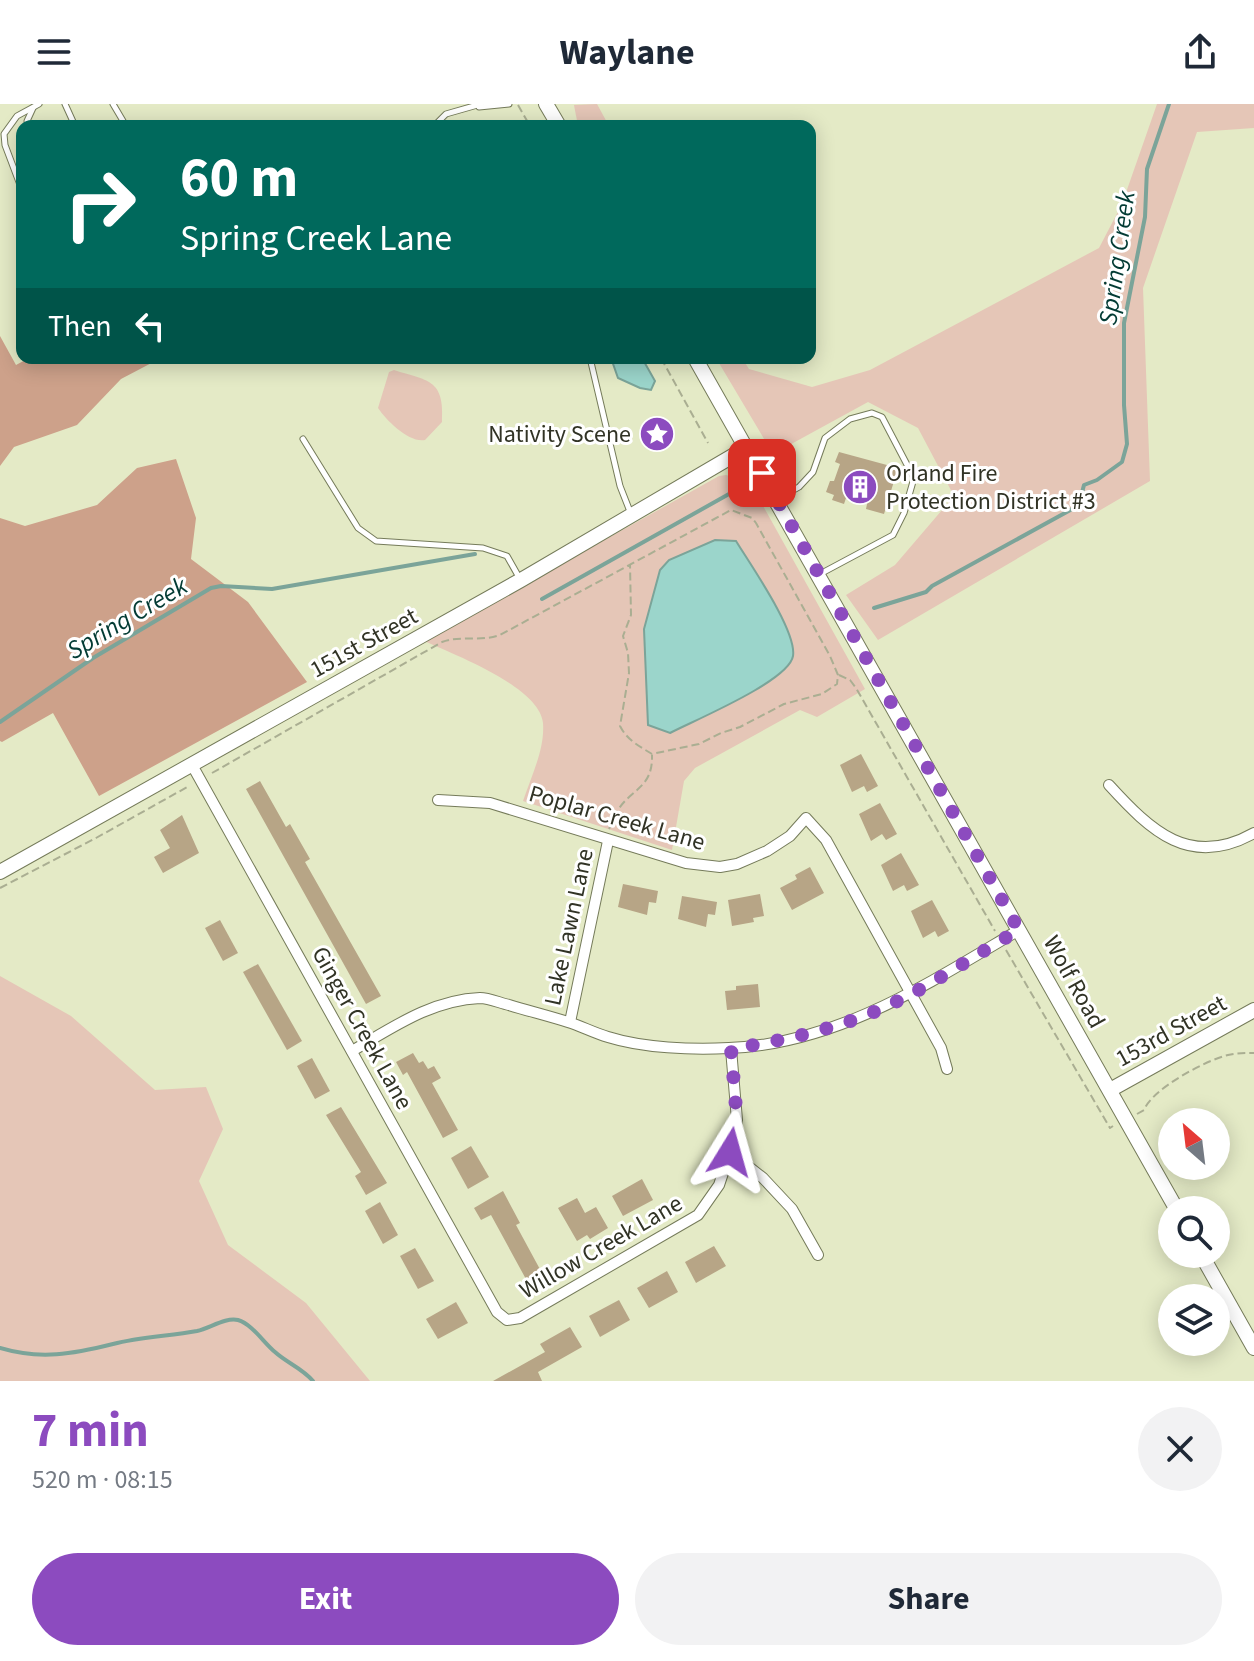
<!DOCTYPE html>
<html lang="en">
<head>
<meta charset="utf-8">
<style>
  :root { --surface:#fff; --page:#f2f2f3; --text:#1f2937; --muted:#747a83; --accent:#8c4bbf }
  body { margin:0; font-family:"Source Sans 3",sans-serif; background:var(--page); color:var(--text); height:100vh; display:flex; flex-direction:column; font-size:30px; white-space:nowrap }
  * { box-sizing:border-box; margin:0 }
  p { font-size:26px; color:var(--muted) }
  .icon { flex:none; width:44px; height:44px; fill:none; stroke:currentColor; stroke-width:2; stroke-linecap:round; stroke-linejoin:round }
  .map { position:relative; height:1277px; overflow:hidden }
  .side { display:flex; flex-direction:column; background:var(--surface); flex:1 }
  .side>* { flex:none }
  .top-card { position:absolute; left:16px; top:16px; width:800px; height:244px; border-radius:16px; box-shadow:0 4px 20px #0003; background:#00695c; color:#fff; overflow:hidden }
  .needle { width:52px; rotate:332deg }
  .buttons { position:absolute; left:1158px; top:1004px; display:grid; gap:16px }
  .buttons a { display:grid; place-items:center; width:72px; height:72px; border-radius:50%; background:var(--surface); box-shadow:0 4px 20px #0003; font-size:40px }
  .pin { position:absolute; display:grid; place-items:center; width:68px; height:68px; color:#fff; margin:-34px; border-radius:16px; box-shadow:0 4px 12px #0006 }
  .me { position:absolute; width:88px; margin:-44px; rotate:8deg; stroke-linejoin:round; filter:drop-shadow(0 0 6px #0008) }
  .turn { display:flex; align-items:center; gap:28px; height:168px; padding:0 32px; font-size:36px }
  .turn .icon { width:104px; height:104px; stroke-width:2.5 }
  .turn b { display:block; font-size:56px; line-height:68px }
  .then { display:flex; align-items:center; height:76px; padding:0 32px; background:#0003; gap:16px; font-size:30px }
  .round { display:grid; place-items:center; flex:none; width:84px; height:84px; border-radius:42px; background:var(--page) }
  .headline { display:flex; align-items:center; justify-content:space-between; height:136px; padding:0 32px }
  h1 { font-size:48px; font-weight:700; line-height:60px; color:var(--accent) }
  .button { display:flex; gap:16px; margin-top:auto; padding:16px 32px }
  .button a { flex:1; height:92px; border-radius:48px; background:var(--accent); color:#fff; font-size:32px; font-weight:700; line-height:92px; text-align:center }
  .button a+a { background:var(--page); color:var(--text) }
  header { display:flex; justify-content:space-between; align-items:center; height:104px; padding:0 32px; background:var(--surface); font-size:36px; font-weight:700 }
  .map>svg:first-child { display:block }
</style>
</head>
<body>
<header><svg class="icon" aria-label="menu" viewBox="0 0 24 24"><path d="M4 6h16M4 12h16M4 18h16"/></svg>Waylane<svg class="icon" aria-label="share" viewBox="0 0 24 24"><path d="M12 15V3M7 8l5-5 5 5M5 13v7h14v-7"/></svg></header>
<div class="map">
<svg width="1254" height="1277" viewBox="0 0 1254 1277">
  <rect width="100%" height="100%" fill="#e4eac6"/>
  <!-- green -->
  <g fill="#e5c6b7">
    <path d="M 597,0 L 609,22 L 578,22 L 574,1 Z"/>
    <path d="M 1157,0 L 1254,0 L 1254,24 L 1197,28 L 1143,184 L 1150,377 L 878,536 L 846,491 L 895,461 L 954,392 L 918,324 L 868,298 L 773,350 L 716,254 L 742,254 L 749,265 L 812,283 L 870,266 L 1099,144 L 1122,100 Z"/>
    <path d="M 394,266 C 427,277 445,274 442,318 L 425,336 C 409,339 387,317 378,304 L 389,268 Z"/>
    <path d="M 726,371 L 743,376 L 757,391 L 865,585 L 817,613 L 800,606 L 695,664 L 684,677 L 672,746 L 523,697 C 531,673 545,645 543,619 C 540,583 453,550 424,537 L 719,372 Z"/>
    <path d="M 0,872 L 71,912 L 155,986 L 206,983 L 223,1025 L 199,1077 L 228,1141 L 306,1199 L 370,1277 L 0,1277 Z"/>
  </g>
  <!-- forest -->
  <g fill="#cda18a">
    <path d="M 0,232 L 16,261 L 29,254 L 161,254 L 121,275 L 77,321 L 14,343 L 0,362 Z"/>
    <path d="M 176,355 L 196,414 L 191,455 L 248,498 L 307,578 L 99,692 L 53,609 L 2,638 L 0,637 L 0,414 L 25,422 L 97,401 L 137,364 Z"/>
  </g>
  <!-- water -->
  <g fill="#9bd5cb" stroke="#7ba499" stroke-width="2">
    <path d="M 611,254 L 642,254 L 655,277 L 651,286 L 640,284 L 618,274 Z"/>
    <path d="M 715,436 L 736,437 C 750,460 797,527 793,552 C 789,577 695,616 670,629 L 648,621 L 644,525 L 660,466 L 669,456 Z"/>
  </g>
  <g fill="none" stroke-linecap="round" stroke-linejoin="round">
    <!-- stream -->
    <g stroke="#7ba499" stroke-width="4">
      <path d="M 542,495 L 729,390"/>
      <path d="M 874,504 L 926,488 L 932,482 L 1074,404 L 1079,400 L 1084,381 L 1097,376 L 1122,358 L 1127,340 L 1124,301 L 1124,219 L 1145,113 L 1147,65 L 1169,0"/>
      <path d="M 0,618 L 93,554 L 211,484 L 221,482 L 272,485 L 475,450"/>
      <path d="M 0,1244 C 40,1256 73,1250 113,1240 C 140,1233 170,1232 197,1227 C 210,1224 226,1213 238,1216 C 252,1220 264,1239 275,1248 C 287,1259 302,1264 313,1277"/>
    </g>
  </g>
  <!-- building -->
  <g fill="#b7a586">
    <path d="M 839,348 L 898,364 L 884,410 L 866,405 L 867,400 L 846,394 L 844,400 L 832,396 L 834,391 L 826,388 L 830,377 L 834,377 L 840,360 L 835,358 Z"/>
    <path d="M 861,650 L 878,682 L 867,688 L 864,682 L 852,688 L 840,661 Z"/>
    <path d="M 260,677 L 286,723 L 290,720 L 310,755 L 305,758 L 381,892 L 366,900 L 246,685 Z"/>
    <path d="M 880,699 L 897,730 L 886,736 L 882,730 L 871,737 L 859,710 Z"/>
    <path d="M 182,711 L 199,749 L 163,769 L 154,753 L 170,744 L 160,726 Z"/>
    <path d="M 901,749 L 919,781 L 907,787 L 904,781 L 893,787 L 881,761 Z"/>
    <path d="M 810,763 L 824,789 L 792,806 L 780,784 L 797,775 L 795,771 Z"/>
    <path d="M 623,780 L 658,787 L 656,799 L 649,798 L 647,811 L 618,803 Z"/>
    <path d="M 760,790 L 764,812 L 753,814 L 754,818 L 732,822 L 728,796 Z"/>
    <path d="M 682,792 L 717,798 L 715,811 L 708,810 L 706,823 L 678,815 Z"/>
    <path d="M 932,796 L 949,827 L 938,833 L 935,827 L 923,834 L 911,807 Z"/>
    <path d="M 220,816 L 238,849 L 223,857 L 205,824 Z"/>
    <path d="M 258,860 L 302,937 L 287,946 L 243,868 Z"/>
    <path d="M 758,880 L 760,903 L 727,906 L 725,887 L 736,886 L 736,882 Z"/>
    <path d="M 413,949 L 419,959 L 423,957 L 428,965 L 434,962 L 441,974 L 432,979 L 458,1026 L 443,1034 L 407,968 L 403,971 L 396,958 Z"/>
    <path d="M 312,954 L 330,987 L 315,995 L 297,962 Z"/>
    <path d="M 341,1003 L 387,1079 L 366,1091 L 355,1072 L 361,1068 L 326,1011 Z"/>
    <path d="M 471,1042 L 489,1073 L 468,1085 L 451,1054 Z"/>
    <path d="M 642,1075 L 653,1096 L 623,1112 L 612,1092 Z"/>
    <path d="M 503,1087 L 520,1119 L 516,1121 L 542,1169 L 527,1177 L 491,1111 L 481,1116 L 474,1104 Z"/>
    <path d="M 577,1094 L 585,1109 L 596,1103 L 608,1124 L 590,1135 L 587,1131 L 577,1137 L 558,1104 Z"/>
    <path d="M 380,1098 L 398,1131 L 383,1140 L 365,1107 Z"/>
    <path d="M 714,1142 L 726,1162 L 696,1179 L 685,1158 Z"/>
    <path d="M 415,1144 L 434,1177 L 418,1185 L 400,1152 Z"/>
    <path d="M 667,1167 L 678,1188 L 649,1204 L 637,1184 Z"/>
    <path d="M 619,1196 L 630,1216 L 600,1233 L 589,1212 Z"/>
    <path d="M 456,1198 L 468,1219 L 438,1235 L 426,1215 Z"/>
    <path d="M 570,1223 L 582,1243 L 538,1268 L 542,1277 L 493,1277 L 545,1248 L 540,1240 Z"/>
  </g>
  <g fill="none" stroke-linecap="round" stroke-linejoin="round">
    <!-- lane casing -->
    <g stroke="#757b5a" stroke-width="7">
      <g id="lane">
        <path d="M 65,0 L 75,22"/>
        <path d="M 113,0 L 126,22"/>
        <path d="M 479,3 L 509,0"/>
        <path d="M 28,22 L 27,17 L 33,4"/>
        <path d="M 434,22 L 446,10 L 481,0"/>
        <path d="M 22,86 L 5,41 L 4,30 L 17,12 L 39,0"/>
        <path d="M 590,254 L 620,382 L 631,410"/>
        <path d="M 303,335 L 358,424 L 376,437 L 483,444 L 507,452 L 520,475"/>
        <path d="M 779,394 L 799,383 L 813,368 L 825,334 L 850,315 L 872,309 L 882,313 L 914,374 L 904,409 L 893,431 L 820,470"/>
      </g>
    </g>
    <!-- street casing -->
    <g stroke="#757b5a" stroke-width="12">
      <g id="street">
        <path d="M 192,661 L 497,1208 L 507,1216 L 520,1214 L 698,1111 L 719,1081 L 730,1048 L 737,1016 L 731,945"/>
        <path d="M 1109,681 C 1151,727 1190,765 1254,729"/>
        <path d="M 438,696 L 490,699 L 686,759 L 720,763 L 737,760 L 767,747 L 790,732 L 806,714 L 826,736 L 941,944 L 947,965"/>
        <path d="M 570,918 L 608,737"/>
        <path d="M 352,947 C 392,924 431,896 480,894 C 489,894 500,899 509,901 C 529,907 549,912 568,918 C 581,922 594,929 608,933 C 643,944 692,946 729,944 C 837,940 929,879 1019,826"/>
        <path d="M 730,1048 L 763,1074 L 792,1105 L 818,1151"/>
      </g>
    </g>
    <!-- secondary casing -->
    <g stroke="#757b5a" stroke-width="16">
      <g id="secondary">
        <path d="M 546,0 L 559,22"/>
        <path d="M 695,254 L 1177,1106"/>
        <path d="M 0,768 L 521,476 L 748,343"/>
        <path d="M 1110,986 L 1254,906"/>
        <path d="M 1201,1150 L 1254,1244"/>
      </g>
    </g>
    <!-- path -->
    <g stroke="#aaae92" stroke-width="2" stroke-dasharray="8 4" stroke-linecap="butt">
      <path d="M 518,1 L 530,22"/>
      <path d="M 661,254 L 708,339"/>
      <path d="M 839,571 L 850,576 L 856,584 L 995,827"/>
      <path d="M 212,669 L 442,538 C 461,531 481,538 500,531 L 731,406 L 752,414 L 756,419 L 830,552 L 838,571 L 837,580 L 822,590 L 784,600 L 740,623 L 721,629 L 699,640 L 652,650 C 639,642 627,636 620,622 L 629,569 L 628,549 L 623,532 L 631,511 L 630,460"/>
      <path d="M 609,725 C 612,719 614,712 618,706 C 632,684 653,684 652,651"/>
      <path d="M 0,784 L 96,734 L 189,682"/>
      <path d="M 1006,846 L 1110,1024 L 1113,1022"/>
      <path d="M 1137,1010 L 1144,1006 C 1152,985 1206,956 1228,951 C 1237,949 1245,949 1254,949"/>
    </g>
    <!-- lane -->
    <use href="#lane" stroke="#fff" stroke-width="5"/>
    <!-- street -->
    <use href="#street" stroke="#fff" stroke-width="10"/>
    <!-- secondary -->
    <use href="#secondary" stroke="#fff" stroke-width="14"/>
  </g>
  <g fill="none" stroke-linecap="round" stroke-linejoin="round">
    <!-- route -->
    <path stroke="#8c4bbf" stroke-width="14" stroke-dasharray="0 25.2" d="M 730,1048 L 737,1016 L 731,945 C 778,937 824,928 869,910 C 921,889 970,854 1019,826 L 762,369"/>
  </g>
  <!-- icons -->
  <defs>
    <g id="sight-disc" transform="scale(1.8)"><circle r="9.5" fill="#8c4bbf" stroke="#fff"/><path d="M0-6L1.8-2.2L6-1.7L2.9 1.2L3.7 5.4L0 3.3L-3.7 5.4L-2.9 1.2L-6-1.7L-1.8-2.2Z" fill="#fff"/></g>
    <g id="building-disc" transform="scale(1.8)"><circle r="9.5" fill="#8c4bbf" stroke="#fff"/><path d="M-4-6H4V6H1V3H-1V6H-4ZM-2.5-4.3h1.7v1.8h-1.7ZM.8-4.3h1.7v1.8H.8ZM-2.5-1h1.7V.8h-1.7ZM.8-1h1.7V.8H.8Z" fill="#fff"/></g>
  </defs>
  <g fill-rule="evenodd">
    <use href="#sight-disc" x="657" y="330"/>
    <use href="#building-disc" x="860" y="383"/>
  </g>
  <g text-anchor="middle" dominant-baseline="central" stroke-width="6" stroke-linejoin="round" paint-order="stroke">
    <!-- poi labels -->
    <g font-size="24" fill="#313325" stroke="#fff" text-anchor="end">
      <text x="631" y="330">Nativity Scene</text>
      <text x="886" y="369" text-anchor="start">Orland Fire<tspan x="886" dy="28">Protection District #3</tspan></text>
    </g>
    <!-- street labels -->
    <g font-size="24" fill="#313325" stroke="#fff">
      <text transform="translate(364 539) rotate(-29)">151st Street</text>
      <text transform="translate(617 714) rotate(16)">Poplar Creek Lane</text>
      <text transform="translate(569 823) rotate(-78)">Lake Lawn Lane</text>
      <text transform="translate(1074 878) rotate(61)">Wolf Road</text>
      <text transform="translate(362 924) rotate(61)">Ginger Creek Lane</text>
      <text transform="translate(1171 927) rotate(-29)">153rd Street</text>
      <text transform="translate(601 1143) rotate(-30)">Willow Creek Lane</text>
    </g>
    <!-- water labels -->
    <g font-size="26" font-style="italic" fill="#033b34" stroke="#fff">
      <text transform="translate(1117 154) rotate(-82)">Spring Creek</text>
      <text transform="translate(127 514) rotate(-31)">Spring Creek</text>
    </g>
  </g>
</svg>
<div class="buttons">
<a><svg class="needle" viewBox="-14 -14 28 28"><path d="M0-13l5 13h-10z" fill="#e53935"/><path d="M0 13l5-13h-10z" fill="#747a83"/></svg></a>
<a><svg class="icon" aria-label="search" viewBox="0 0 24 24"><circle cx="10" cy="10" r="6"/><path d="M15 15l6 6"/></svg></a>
<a><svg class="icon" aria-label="layers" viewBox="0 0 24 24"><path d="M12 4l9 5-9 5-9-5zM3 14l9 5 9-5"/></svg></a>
</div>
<div class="pin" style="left:762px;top:369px;background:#d93025"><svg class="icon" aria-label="arrive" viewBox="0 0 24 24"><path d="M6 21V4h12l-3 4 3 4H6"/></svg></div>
<svg class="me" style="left:730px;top:1048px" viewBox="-20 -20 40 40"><path d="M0-17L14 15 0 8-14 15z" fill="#8c4bbf" stroke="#fff" stroke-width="4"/></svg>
<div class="top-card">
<div class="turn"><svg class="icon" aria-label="right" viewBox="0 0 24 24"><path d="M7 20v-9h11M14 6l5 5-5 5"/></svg><div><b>60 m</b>Spring Creek Lane</div></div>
<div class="then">Then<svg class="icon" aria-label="left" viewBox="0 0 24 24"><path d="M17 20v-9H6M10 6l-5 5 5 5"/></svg></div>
</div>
</div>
<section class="side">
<div class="headline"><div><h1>7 min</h1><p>520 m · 08:15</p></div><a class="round"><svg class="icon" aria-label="close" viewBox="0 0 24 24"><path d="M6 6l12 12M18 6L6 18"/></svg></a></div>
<div class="button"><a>Exit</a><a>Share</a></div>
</section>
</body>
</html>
